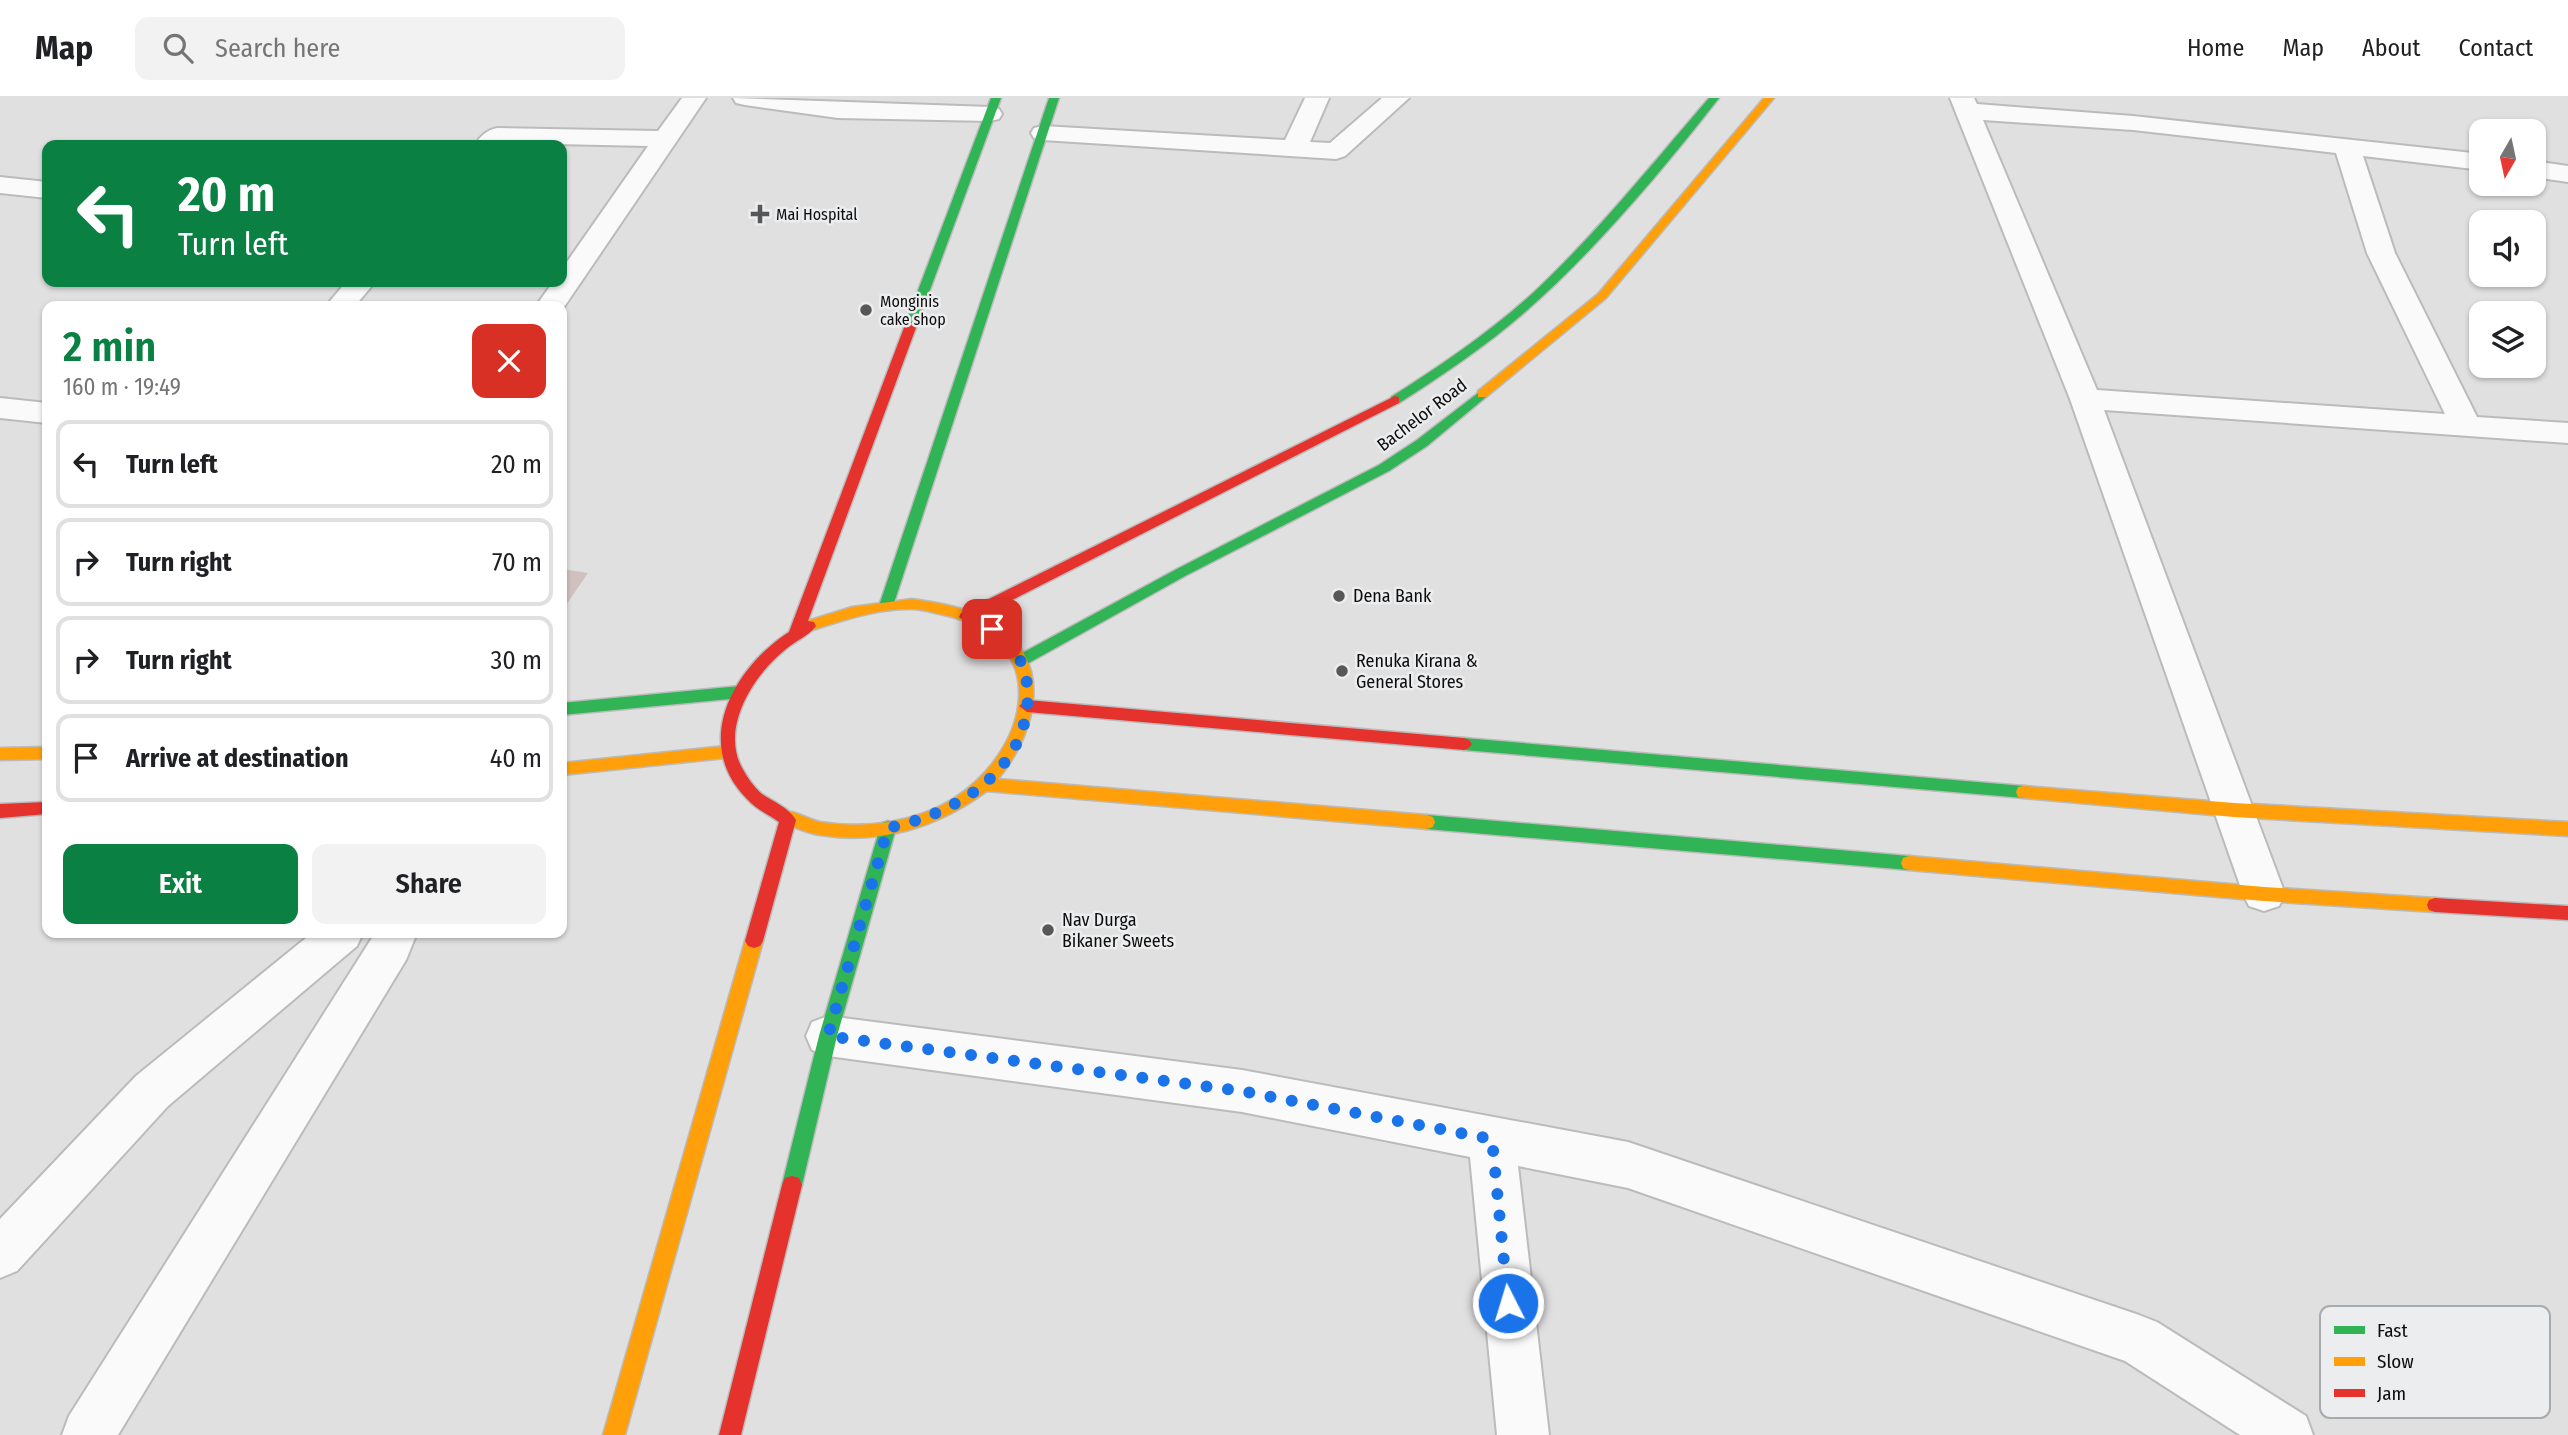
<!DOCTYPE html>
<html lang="en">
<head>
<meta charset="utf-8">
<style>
  :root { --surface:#fff; --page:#f2f2f2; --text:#202124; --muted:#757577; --line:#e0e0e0; --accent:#0b8043 }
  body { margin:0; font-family:"Fira Sans Condensed",sans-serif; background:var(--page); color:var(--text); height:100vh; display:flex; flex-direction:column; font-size:26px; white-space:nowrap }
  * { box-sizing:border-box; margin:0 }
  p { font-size:23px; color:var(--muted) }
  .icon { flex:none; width:38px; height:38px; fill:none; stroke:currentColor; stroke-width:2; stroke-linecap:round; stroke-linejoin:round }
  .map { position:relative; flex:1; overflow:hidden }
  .panel { position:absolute; left:42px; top:203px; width:525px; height:637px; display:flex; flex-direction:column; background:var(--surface); border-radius:14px; box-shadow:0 2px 5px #0004 }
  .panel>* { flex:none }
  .banner { position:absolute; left:42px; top:42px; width:525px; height:147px; border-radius:14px; box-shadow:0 2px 5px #0004; background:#0b8043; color:#fff; overflow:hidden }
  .needle { width:46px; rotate:189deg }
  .fabs { position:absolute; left:2469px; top:21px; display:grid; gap:14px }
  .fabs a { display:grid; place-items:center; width:77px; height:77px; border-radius:14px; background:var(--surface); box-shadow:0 2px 5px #0004; font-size:35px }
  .pin { position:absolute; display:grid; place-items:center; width:60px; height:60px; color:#fff; margin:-30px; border-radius:14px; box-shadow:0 4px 10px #0006 }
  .me { position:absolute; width:77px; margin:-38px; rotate:355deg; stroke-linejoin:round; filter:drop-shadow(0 0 5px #0008) }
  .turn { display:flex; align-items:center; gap:24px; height:147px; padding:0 21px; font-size:32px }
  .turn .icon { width:91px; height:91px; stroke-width:2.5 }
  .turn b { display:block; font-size:49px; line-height:60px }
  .round { display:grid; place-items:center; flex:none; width:74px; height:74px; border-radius:14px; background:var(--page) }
  .overview { display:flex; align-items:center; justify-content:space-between; height:119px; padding:0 21px }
  h1 { font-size:42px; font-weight:600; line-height:52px; color:var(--accent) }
  .action { display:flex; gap:14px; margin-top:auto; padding:14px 21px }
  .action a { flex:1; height:80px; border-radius:14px; background:var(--accent); color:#fff; font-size:28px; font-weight:600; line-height:80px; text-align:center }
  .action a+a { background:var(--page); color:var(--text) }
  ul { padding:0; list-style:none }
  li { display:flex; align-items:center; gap:21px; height:88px; margin:0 14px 10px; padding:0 7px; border:4px solid var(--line); border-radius:14px }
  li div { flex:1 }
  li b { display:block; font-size:26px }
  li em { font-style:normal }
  header { display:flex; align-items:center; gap:42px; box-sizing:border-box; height:98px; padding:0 35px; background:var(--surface); border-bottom:2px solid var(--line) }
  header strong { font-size:33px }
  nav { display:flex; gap:38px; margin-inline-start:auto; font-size:24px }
  .search { width:490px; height:63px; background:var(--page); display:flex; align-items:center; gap:18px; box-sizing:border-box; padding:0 24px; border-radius:14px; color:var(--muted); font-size:26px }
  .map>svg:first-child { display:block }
</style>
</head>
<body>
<header>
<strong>Map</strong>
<div class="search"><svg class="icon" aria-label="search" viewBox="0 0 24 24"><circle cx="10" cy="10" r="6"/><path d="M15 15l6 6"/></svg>Search here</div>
<nav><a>Home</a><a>Map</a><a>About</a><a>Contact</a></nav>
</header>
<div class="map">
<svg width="2568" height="1337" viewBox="0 0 2568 1337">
  <rect width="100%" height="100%" fill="#e0e0e0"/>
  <!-- building -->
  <path fill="#d0c1be" d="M 562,471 L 588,475 L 562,513 Z"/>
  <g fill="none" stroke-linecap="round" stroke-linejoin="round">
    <!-- street casing -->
    <g stroke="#bbbbbc" stroke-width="4">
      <g id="street">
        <path d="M 682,0 L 706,0 L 562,212 L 562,208 L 536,208 L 553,184 L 562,184 L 562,171 L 648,48 L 504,45 L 475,47 C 480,38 487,32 497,30 L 658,33 Z"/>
        <path d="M 733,0 L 990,9 L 999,11 L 1002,16 L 999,21 L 990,23 L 838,20 L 745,7 L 736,5 Z"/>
        <path d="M 1305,0 L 1329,0 L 1310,44 L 1330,45 L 1382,0 L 1409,0 L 1345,58 L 1336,61 L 1043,42 L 1034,40 L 1031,35 L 1034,30 L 1043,28 L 1285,42 Z"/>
        <path d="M 1950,0 L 1974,0 L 1977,6 L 2133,18 L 2482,56 L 2482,72 L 2363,58 L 2395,155 L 2477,319 L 2568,325 L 2568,345 L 2104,312 L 2285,796 L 2279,808 L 2264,813 L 2249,808 L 2243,796 L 2070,301 ZM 1983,22 L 2133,32 L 2336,55 L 2367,155 L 2445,316 L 2097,292 Z"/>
        <path d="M 2534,63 L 2568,68 L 2568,84 L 2534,79 Z"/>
        <path d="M 0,79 L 47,84 L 47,100 L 0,95 Z"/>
        <path d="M 346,184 L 375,184 L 355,208 L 326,208 Z"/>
        <path d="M 0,300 L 47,305 L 47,325 L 0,320 Z"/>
        <path d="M 312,835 L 363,835 L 357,848 L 168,1008 L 17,1173 L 0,1180 L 0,1121 L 136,978 Z"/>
        <path d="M 375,835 L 417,835 L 406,862 L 118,1337 L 62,1337 L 69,1318 Z"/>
        <path d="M 828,918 L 1242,972 L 1628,1044 L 2139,1217 L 2157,1224 L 2306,1318 L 2313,1337 L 2240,1337 L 2125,1263 L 1628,1090 L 1518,1068 L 1549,1337 L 1497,1337 L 1470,1059 L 1242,1014 L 828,958 L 812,952 L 806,938 L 812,924 Z"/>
      </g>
    </g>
    <!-- fast casing -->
    <g stroke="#bbbbbc" stroke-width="3">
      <g id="fast">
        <path d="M 991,0 L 1001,0 L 917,227 L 915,230 L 907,230 L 905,227 Z"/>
        <path d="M 1049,0 L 1059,0 L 893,508 L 891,512 L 881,512 L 879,508 Z"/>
        <path d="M 1709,0 L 1719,0 C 1662,73 1595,153 1525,214 C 1486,248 1443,277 1399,305 L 1391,305 L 1391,299 C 1440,268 1489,235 1533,195 C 1597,135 1652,66 1709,0 Z"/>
        <path d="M 1482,292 L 1486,293 L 1486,299 L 1427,348 L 1389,373 L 1185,478 L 1025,567 L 1015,567 L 1013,563 L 1015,559 L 1175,472 L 1379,367 L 1417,342 Z"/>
        <path d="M 740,588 L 748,594 L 740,600 L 562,617 L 562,605 Z"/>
        <path d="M 1464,640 L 2024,688 L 2030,689 L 2032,694 L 2030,699 L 2024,700 L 1464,652 L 1459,650 L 1456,646 L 1459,642 Z"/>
        <path d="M 1427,717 L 1909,758 L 1915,760 L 1917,765 L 1915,770 L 1909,772 L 1427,731 L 1421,729 L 1419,724 L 1421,719 Z"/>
        <path d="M 888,723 L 894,725 L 896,730 L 837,938 L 802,1087 L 799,1094 L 792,1096 L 785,1094 L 782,1087 L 819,938 L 880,730 L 882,725 Z"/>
      </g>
    </g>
    <!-- slow casing -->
    <g stroke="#bbbbbc" stroke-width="3">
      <g id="slow">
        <path d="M 1764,0 L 1774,0 L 1606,200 L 1486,299 L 1478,299 L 1478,293 L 1598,196 Z"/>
        <path d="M 912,501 C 938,505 966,509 990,523 C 1055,559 1038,633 998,681 L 1427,717 L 1433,719 L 1435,724 L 1433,729 L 1427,731 L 987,693 C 938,729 881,747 820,737 C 806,735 793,728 779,724 L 777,719 L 779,714 C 792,710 807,721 820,724 C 864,731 914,725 953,701 C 1030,652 1055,542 944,517 C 934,515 922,511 912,511 C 877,510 842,523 809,533 L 802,528 L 804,524 L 852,509 Z"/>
        <path d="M 726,648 L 732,650 L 734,654 L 732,658 L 726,660 L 562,677 L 562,665 Z"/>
        <path d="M 47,649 L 47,661 L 0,662 L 0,650 Z"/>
        <path d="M 2024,688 L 2234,705 L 2568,724 L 2568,738 L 2234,719 L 2024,700 L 2018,699 L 2016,694 L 2018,689 Z"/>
        <path d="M 1909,758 L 2264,789 L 2435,800 L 2441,802 L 2443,807 L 2441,812 L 2435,814 L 2264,803 L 1909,772 L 1903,770 L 1901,765 L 1903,760 Z"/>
        <path d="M 754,836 L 760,838 L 763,843 L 625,1337 L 603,1337 L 745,843 L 748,838 Z"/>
      </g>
    </g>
    <!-- jam casing -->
    <g stroke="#bbbbbc" stroke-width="3">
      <g id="jam">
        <path d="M 911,223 L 917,227 L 808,523 L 814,524 L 816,528 C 809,538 795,543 786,551 C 753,577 717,633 745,675 C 749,682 756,691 762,696 C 774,704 789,710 796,722 L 763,843 L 760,848 L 754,850 L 748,848 L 745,843 L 779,724 C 769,717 756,711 748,702 C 691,646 733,570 789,534 L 905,227 Z"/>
        <path d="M 1395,298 L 1399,299 L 1399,305 L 971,523 L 966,524 L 959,519 L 961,515 Z"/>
        <path d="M 1027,602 L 1464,640 L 1469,642 L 1472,646 L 1469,650 L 1464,652 L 1027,614 L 1019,608 Z"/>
        <path d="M 47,704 L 47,716 L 0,720 L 0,706 Z"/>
        <path d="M 2435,800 L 2568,808 L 2568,822 L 2435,814 L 2429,812 L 2427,807 L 2429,802 Z"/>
        <path d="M 792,1078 L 799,1080 L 802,1087 L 741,1337 L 719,1337 L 782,1087 L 785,1080 Z"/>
      </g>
    </g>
    <!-- street -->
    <use href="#street" fill="#fafafa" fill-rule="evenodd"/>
    <!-- fast -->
    <use href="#fast" fill="#30b455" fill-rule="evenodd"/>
    <!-- slow -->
    <use href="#slow" fill="#ff9f0a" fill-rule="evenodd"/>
    <!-- jam -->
    <use href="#jam" fill="#e5322d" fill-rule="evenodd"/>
  </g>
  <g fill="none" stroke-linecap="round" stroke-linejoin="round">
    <!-- route -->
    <path stroke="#1a73e8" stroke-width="12" stroke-dasharray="0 21.6" d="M 992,531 C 1000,539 1012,548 1018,558 C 1027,574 1029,593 1027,610 C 1019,679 950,717 888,730 L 828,938 L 1241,993 L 1492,1041 L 1508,1205"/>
  </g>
  <!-- markers -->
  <g fill="#575758" stroke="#ecedee" stroke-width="2.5">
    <path d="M756.5 105.5h7v7h7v7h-7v7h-7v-7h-7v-7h7z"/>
    <circle cx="866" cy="212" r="7"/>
    <circle cx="1339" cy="498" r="7"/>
    <circle cx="1342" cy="573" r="7"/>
    <circle cx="1048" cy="832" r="7"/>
  </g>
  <g text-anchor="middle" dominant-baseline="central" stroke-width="5" stroke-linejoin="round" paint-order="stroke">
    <!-- far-poi labels -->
    <g font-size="16" fill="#0d0d0e" stroke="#ecedee" text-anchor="start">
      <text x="776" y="116">Mai Hospital</text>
      <text x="880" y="203">Monginis<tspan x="880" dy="18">cake shop</tspan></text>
    </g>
    <!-- street labels -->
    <g font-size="18" fill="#0d0d0e" stroke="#ecedee">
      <text transform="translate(1422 317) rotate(-37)">Bachelor Road</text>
    </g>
    <!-- poi labels -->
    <g font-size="18" fill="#0d0d0e" stroke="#ecedee" text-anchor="start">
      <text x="1353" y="498">Dena Bank</text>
      <text x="1356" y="563">Renuka Kirana &amp;<tspan x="1356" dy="21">General Stores</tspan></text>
      <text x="1062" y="822">Nav Durga<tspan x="1062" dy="21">Bikaner Sweets</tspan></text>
    </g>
  </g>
  <!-- legend -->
  <rect x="2320" y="1208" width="230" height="112" rx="10" fill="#ecedee" stroke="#a9aaab" stroke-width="2"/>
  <rect x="2334" y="1228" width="31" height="8" fill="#30b455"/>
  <rect x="2334" y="1259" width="31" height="9" fill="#ff9f0a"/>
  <rect x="2334" y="1291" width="31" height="8" fill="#e5322d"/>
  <g font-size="19" fill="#0d0d0e">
    <text x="2377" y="1239">Fast</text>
    <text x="2377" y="1270">Slow</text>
    <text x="2377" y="1302">Jam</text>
  </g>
</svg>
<div class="fabs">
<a><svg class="needle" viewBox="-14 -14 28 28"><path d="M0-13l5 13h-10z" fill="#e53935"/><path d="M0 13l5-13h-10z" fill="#757577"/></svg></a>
<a><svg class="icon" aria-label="sound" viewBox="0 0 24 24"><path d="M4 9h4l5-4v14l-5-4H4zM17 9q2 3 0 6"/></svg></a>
<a><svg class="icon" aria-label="layers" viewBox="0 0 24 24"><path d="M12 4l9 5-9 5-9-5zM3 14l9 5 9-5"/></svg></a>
</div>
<div class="pin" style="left:992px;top:531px;background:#d93025"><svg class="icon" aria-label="arrive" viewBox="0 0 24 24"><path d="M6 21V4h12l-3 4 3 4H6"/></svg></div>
<svg class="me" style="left:1508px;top:1205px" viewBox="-20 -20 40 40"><circle r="17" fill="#1a73e8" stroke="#fff" stroke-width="3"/><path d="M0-11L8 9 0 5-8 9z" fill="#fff"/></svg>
<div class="banner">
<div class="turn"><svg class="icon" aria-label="left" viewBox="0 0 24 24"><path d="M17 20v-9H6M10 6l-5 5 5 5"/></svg><div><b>20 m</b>Turn left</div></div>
</div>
<section class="panel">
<div class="overview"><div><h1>2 min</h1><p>160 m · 19:49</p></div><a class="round" style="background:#d93025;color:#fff"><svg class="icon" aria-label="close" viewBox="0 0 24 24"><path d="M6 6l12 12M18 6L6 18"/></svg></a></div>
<ul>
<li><svg class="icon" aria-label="left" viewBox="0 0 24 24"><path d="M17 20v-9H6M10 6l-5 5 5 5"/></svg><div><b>Turn left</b></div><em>20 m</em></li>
<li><svg class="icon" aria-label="right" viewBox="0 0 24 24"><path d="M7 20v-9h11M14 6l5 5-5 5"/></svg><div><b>Turn right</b></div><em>70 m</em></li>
<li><svg class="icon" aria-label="right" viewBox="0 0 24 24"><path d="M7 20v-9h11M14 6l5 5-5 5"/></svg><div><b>Turn right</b></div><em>30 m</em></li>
<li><svg class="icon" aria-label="arrive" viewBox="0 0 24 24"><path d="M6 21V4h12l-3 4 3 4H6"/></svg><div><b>Arrive at destination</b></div><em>40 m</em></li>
</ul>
<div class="action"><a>Exit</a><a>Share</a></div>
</section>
</div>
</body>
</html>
